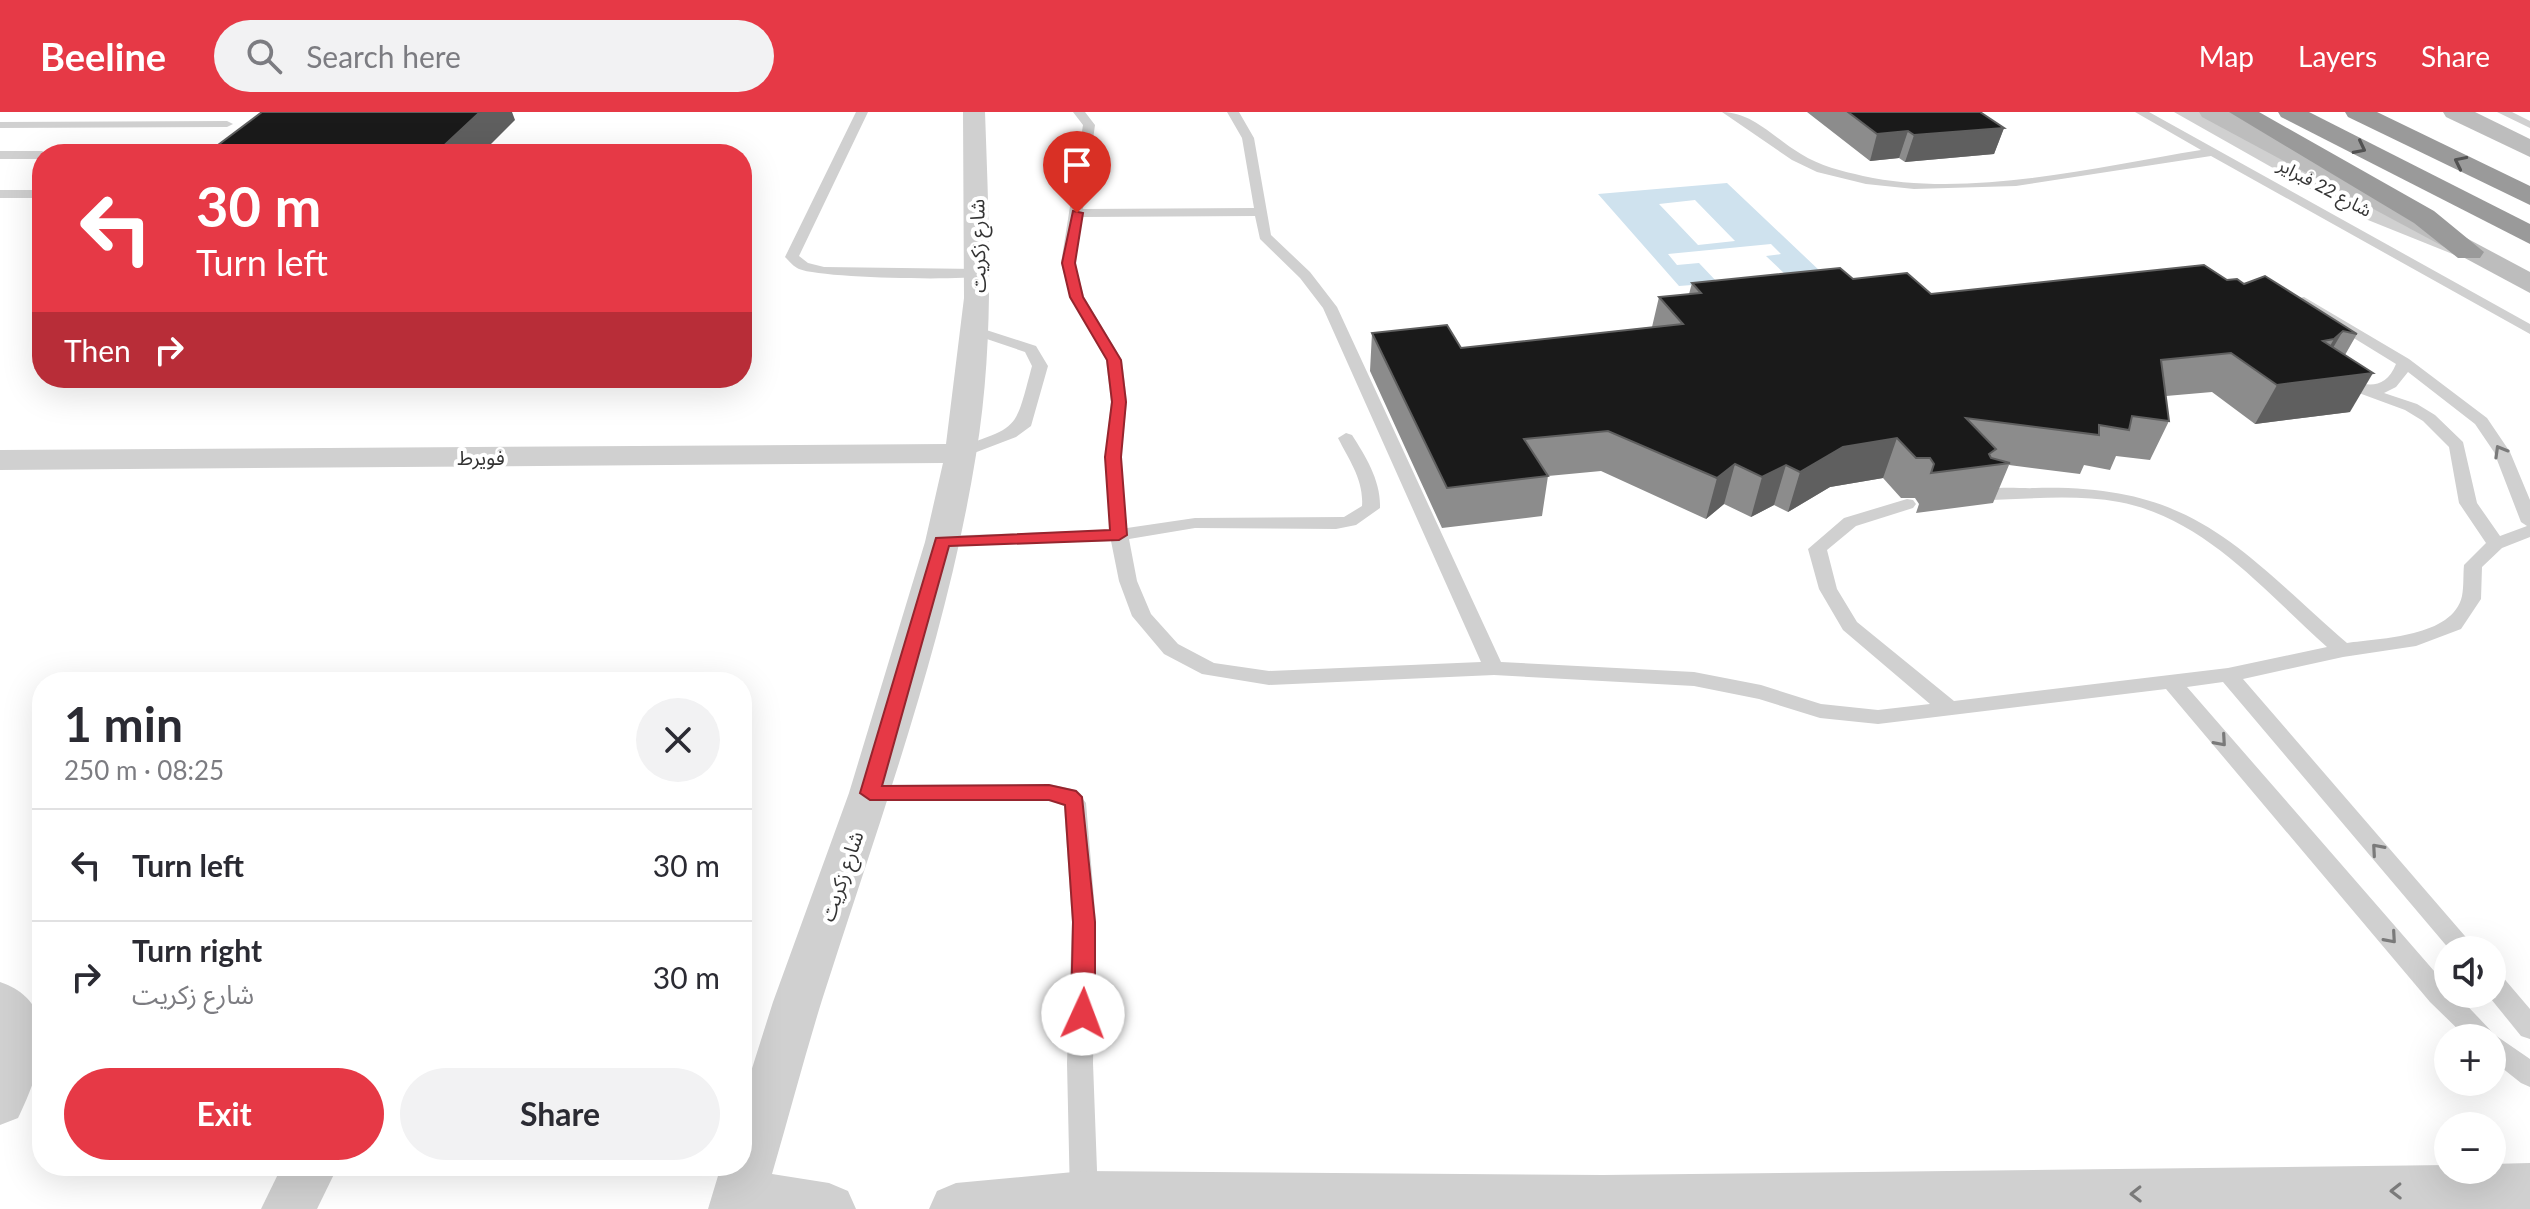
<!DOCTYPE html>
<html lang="en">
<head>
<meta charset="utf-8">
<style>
  :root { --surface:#fff; --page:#f2f2f3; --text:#2b2b33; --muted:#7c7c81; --line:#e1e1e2; --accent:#e63946 }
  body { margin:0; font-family:Lato,"Noto Sans Arabic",sans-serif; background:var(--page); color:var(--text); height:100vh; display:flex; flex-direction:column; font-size:30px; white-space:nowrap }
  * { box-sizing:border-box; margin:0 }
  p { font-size:26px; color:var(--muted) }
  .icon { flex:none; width:44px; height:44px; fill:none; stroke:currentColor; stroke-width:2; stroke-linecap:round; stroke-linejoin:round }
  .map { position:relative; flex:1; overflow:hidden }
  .details { position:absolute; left:32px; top:560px; width:720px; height:504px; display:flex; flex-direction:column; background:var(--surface); border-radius:32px; box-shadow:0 8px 32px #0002 }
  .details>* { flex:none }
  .hud { position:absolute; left:32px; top:32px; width:720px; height:244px; border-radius:32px; box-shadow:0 8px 32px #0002; background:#e63946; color:#fff; overflow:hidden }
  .buttons { position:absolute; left:2434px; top:824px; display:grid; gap:16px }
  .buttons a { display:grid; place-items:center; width:72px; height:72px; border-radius:50%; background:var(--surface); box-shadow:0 8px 32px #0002; font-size:40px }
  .pin { position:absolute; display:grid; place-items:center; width:68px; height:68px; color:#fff; margin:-82px -34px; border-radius:50% 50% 50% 0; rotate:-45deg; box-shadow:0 0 8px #0007 }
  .pin .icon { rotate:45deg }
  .me { position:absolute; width:88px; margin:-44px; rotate:2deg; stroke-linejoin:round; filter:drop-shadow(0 0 6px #0008) }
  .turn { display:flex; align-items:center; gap:28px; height:168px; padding:0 32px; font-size:36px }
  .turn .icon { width:104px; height:104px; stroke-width:2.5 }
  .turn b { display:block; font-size:56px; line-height:68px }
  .then { display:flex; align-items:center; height:76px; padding:0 32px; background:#0003; gap:16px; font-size:30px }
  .round { display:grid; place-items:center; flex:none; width:84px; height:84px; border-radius:42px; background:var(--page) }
  .head { display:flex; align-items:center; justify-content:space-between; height:136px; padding:0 32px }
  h1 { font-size:48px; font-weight:700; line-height:60px }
  .button { display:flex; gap:16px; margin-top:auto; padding:16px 32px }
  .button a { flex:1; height:92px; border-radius:48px; background:var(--accent); color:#fff; font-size:32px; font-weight:700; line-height:92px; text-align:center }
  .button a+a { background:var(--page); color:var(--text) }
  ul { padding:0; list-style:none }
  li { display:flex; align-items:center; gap:24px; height:112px; padding:0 32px; border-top:2px solid var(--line) }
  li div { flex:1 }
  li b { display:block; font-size:30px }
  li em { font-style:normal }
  header { display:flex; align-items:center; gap:48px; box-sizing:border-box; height:112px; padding:0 40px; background:var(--accent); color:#fff }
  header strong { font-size:38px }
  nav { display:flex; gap:44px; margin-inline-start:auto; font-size:28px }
  .search { width:560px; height:72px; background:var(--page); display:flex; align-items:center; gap:20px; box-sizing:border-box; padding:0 28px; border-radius:44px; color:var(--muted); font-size:30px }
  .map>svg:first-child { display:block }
</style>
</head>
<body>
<header>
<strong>Beeline</strong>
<div class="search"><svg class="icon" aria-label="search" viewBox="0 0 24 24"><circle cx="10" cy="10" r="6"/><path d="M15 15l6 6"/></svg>Search here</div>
<nav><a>Map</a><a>Layers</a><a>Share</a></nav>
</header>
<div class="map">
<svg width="2530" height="1097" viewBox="0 0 2530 1097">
  <rect width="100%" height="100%" fill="#fff"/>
  <!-- water -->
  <path fill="#cfe2ee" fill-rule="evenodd" d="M 1727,71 L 1821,160 L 1786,163 L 1766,144 L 1781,142 L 1771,132 L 1668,142 L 1677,153 L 1699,151 L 1718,171 L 1679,174 L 1598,82 ZM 1695,88 L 1735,129 L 1698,133 L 1659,92 Z"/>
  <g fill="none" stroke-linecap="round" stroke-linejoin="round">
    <!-- lane -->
    <g fill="#d0d0d0" fill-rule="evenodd">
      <path d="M 856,0 L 868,0 L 799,144 L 808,151 L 824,155 L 978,157 L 983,158 L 983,164 C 958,169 820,166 799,157 C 794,155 789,149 785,145 Z"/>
      <path d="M 1073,0 L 1085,0 L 1095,13 L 1083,97 L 1254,96 L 1242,26 L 1227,0 L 1239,0 L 1254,26 L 1271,123 L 1310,160 L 1337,195 L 1501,550 L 1694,560 L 1761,573 L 1821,592 L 1878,598 L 1930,592 L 1843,518 L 1819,477 L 1808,437 L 1844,406 L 1907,387 L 1913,388 L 1916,392 L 1913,396 L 1856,414 L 1827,438 L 1837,477 L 1857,510 L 1954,589 L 2228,556 L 2327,535 C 2265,480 2205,406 2119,390 C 2076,382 2029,387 1985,388 L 1976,383 C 1987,372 2020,377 2035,376 C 2194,372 2237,435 2347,531 C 2381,526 2453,525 2462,484 C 2464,474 2463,463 2464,453 L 2486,431 L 2459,391 L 2449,335 L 2423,309 L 2405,298 L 2329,270 L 2337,265 C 2362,272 2384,282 2396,252 L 2292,188 L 2304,185 L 2409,247 L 2487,306 L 2510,340 L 2530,388 L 2530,425 L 2502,436 L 2482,455 L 2481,487 L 2461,517 L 2416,534 L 2343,545 L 2243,567 L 2477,838 L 2450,838 L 2223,570 L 2187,575 L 2448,875 L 2448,882 L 2456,882 L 2495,923 L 2530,947 L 2530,975 L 2521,971 L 2492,948 L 2492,926 L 2467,926 L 2430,890 L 2166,577 L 1878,612 L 1820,606 L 1759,587 L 1694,574 L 1494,563 L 1269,573 L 1202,562 L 1164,542 L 1132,504 L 1119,469 L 1111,429 L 936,434 L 933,430 L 936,426 L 942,424 L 1110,418 L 1105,345 L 1111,290 L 1106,248 L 1070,185 L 1061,151 L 1083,13 ZM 1255,104 L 1260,127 L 1300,166 L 1323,196 L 1481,550 L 1269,559 L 1214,551 L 1178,532 L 1151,502 L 1137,469 L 1129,427 L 1195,416 L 1336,417 L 1356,413 L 1380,396 C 1381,369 1366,345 1352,323 L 1346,321 L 1338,326 C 1349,348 1364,368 1362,394 L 1344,405 L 1195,406 L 1127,416 L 1121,345 L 1127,290 L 1122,248 L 1084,185 L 1075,151 L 1082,105 ZM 2408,260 L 2475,312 L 2494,340 L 2521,410 L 2527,414 L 2500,424 L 2477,391 L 2463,330 L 2435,303 L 2417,292 L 2384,281 L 2396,275 Z"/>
      <path d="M 1722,0 C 1753,0 1775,27 1801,42 C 1820,54 1842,59 1863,64 C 1969,87 2095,55 2201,38 L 2135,0 L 2149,0 L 2530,212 L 2530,222 L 2211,44 L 2016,74 L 1914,77 L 1866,72 L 1817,60 L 1792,48 Z"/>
      <path d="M 2497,0 L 2512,0 L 2530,9 L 2530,16 Z"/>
      <path d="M 0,10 L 227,9 L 233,12 L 227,15 L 0,16 Z"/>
      <path d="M 114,38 L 163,38 L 169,42 L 108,42 Z"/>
      <path d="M 0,39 L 42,39 L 47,42 L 42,42 L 42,47 L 0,47 Z"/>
      <rect x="0" y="78" width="42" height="8"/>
      <path d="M 977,215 L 1036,234 L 1048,254 L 1031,314 L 1016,325 L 961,346 L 953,341 L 955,337 C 1020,313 1014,321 1032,254 L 1025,240 L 972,222 L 972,216 Z"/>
      <path d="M 1049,672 L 1076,678 L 1086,691 L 1096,810 L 1093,951 L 1098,1085 L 1094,1095 L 1074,1095 L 1070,1085 L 1067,951 L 1072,810 L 1064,694 L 1049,688 L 870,689 L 862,687 L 859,681 L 862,675 L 870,673 Z"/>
      <path d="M 2492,859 L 2501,863 L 2530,897 L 2530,927 L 2521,924 L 2487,882 L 2492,882 Z"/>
    </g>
    <!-- street -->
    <g fill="#d0d0d0" fill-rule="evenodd">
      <path d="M 963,0 L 985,0 C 989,115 995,229 976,343 C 946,530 879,709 822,888 C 804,946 789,1004 772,1062 L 829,1071 L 848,1079 L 856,1097 L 708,1097 L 721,1054 L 742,1054 L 742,988 L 773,890 L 849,681 L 925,430 L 943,351 L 0,358 L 0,338 L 946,332 L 964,186 Z"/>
      <path d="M 2174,0 L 2201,0 L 2376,94 L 2478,135 L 2482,140 L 2478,145 L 2460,145 L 2358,104 Z"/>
      <path d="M 0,870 C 65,892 40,961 18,1006 L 0,1013 Z"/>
      <path d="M 2530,1051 L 2530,1097 L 929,1097 L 937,1079 L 956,1071 L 1084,1059 L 1603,1063 L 2448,1053 L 2448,1058 L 2492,1058 L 2492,1052 Z"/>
      <path d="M 282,1054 L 338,1054 L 317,1097 L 261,1097 Z"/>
    </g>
    <!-- secondary -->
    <g fill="#bdbdbd" fill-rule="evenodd">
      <path d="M 2199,0 L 2230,0 L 2530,160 L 2530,181 L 2202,5 Z"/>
      <path d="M 2443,0 L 2475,0 L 2530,27 L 2530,45 L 2446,5 Z"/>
    </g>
    <!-- highway -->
    <g fill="#9a9a9a" fill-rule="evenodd">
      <path d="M 2229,0 L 2259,0 L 2434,99 L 2484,140 L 2480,146 L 2458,146 L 2414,111 Z"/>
      <path d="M 2278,0 L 2309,0 L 2530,112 L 2530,132 L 2281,5 Z"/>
      <path d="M 2345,0 L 2377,0 L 2530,74 L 2530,93 L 2348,5 Z"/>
    </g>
  </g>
  <!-- wall -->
  <g fill="#8c8c8c">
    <path d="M 1807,0 L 1980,0 L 2004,16 L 1994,42 L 1905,50 L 1899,46 L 1870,49 Z"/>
    <path d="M 1853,167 L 1931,182 L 2227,168 L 2244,172 L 2357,222 L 2345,243 L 2350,300 L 2255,312 L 2212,280 L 2166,284 L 2169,309 L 2150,348 L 2116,344 L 2110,358 L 2084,353 L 2080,362 L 2009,353 L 1993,391 L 1916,401 L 1919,392 L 1915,386 L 1901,386 L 1883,366 L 1830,375 L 1788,400 L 1774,393 L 1751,405 L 1724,392 L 1706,407 L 1601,359 L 1548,364 L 1542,404 L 1442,416 L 1370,259 L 1372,221 L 1461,236 L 1652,215 L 1659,185 L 1689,182 L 1692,171 Z"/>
  </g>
  <!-- shaded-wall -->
  <g fill="#5f5f5f">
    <path d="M 480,0 L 512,0 L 515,8 L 481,42 L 435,42 Z"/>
    <path d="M 2004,16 L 1994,42 L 1905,50 L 1914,23 Z"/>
    <path d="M 1908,19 L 1899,46 L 1870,49 L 1877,22 Z"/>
    <path d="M 2343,219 L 2321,256 L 2312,265 L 2334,227 Z"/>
    <path d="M 2373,261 L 2350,300 L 2255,312 L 2277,273 Z"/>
    <path d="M 1897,326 L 1883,366 L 1830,375 L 1788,400 L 1800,360 L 1843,335 Z"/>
    <path d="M 1735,352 L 1724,392 L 1706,407 L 1717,366 Z"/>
    <path d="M 1786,353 L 1774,393 L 1751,405 L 1762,365 Z"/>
  </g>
  <!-- building -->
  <g fill="#1a1a1a" stroke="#5f5f5f" stroke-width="2">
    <path d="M 262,0 L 480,0 L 435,42 L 206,42 Z"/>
    <path d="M 1848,0 L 1980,0 L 2004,16 L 1914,23 L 1908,19 L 1877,22 Z"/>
    <path d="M 2204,153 L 2227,168 L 2237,167 L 2244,172 L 2265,164 L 2357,222 L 2343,219 L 2334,227 L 2323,229 L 2373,261 L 2277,273 L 2231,241 L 2161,248 L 2169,309 L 2132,304 L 2129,318 L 2099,313 L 2099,323 L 1966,306 L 1996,337 L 1989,342 L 1991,346 L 2010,351 L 1931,361 L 1934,352 L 1930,346 L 1916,346 L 1897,326 L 1843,335 L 1800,360 L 1786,353 L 1762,365 L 1735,352 L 1717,366 L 1608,319 L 1524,327 L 1548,364 L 1447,376 L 1372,221 L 1447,213 L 1461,236 L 1683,212 L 1659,185 L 1701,181 L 1692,171 L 1840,156 L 1853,167 L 1907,161 L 1931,182 Z"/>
  </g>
  <!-- one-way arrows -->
  <defs><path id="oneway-chevron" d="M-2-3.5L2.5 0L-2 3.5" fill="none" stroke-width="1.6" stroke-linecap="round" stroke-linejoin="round" transform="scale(2)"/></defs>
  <g stroke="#525252">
    <use href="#oneway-chevron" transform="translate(2360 36) rotate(27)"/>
    <use href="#oneway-chevron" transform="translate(2460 50) rotate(-154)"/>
  </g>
  <g stroke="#7a7a7a">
    <use href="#oneway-chevron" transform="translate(2500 339) rotate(-120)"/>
    <use href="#oneway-chevron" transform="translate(2221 629) rotate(49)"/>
    <use href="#oneway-chevron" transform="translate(2377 737) rotate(-131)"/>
    <use href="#oneway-chevron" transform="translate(2391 826) rotate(49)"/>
    <use href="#oneway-chevron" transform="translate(2396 1079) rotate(179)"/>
    <use href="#oneway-chevron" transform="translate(2136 1082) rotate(179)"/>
  </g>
  <!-- route -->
  <path fill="#e63946" stroke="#96252e" stroke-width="2" d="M 1073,99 L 1083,101 L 1075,151 L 1083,185 L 1121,248 L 1126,290 L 1121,345 L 1127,423 L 1119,428 L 949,434 L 882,674 L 1049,673 L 1076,679 L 1082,685 L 1095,810 L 1095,902 L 1091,909 L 1083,912 L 1075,909 L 1071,902 L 1073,810 L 1065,693 L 1049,688 L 870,688 L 860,681 L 936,426 L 1110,418 L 1105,345 L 1112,290 L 1107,248 L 1070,185 L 1062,151 Z"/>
  <g text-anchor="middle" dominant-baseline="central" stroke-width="8" stroke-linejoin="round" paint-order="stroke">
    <!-- far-street labels -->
    <g font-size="18" fill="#333" stroke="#fff">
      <text transform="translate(2325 75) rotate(28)">شارع 22 فبراير</text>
    </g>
    <!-- street labels -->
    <g font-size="20" fill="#333" stroke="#fff">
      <text transform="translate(977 134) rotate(-91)">شارع زكريت</text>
      <text x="481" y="345">فويرط</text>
      <text transform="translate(841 764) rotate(-71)">شارع زكريت</text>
    </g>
  </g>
</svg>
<div class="buttons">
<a><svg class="icon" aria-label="sound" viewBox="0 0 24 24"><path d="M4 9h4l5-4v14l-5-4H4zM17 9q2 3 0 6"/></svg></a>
<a>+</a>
<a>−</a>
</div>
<div class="pin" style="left:1077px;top:101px;background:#d93025"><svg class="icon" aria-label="arrive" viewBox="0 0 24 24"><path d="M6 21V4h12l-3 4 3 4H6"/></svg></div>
<svg class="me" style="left:1083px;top:902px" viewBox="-20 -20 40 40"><circle r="19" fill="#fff"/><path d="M0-13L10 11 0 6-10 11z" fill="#e63946"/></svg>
<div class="hud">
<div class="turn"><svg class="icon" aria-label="left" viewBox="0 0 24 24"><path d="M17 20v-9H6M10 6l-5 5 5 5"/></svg><div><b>30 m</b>Turn left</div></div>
<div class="then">Then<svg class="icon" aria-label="right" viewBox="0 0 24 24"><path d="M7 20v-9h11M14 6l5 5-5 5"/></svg></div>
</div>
<section class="details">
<div class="head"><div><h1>1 min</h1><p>250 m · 08:25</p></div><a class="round"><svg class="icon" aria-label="close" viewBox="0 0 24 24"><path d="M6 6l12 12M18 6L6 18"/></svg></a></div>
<ul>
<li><svg class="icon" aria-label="left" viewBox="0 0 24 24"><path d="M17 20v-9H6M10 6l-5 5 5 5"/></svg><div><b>Turn left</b></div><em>30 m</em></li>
<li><svg class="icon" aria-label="right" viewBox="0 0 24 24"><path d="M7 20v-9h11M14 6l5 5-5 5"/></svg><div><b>Turn right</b><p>شارع زكريت</p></div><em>30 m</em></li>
</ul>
<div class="button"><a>Exit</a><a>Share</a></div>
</section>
</div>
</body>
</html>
